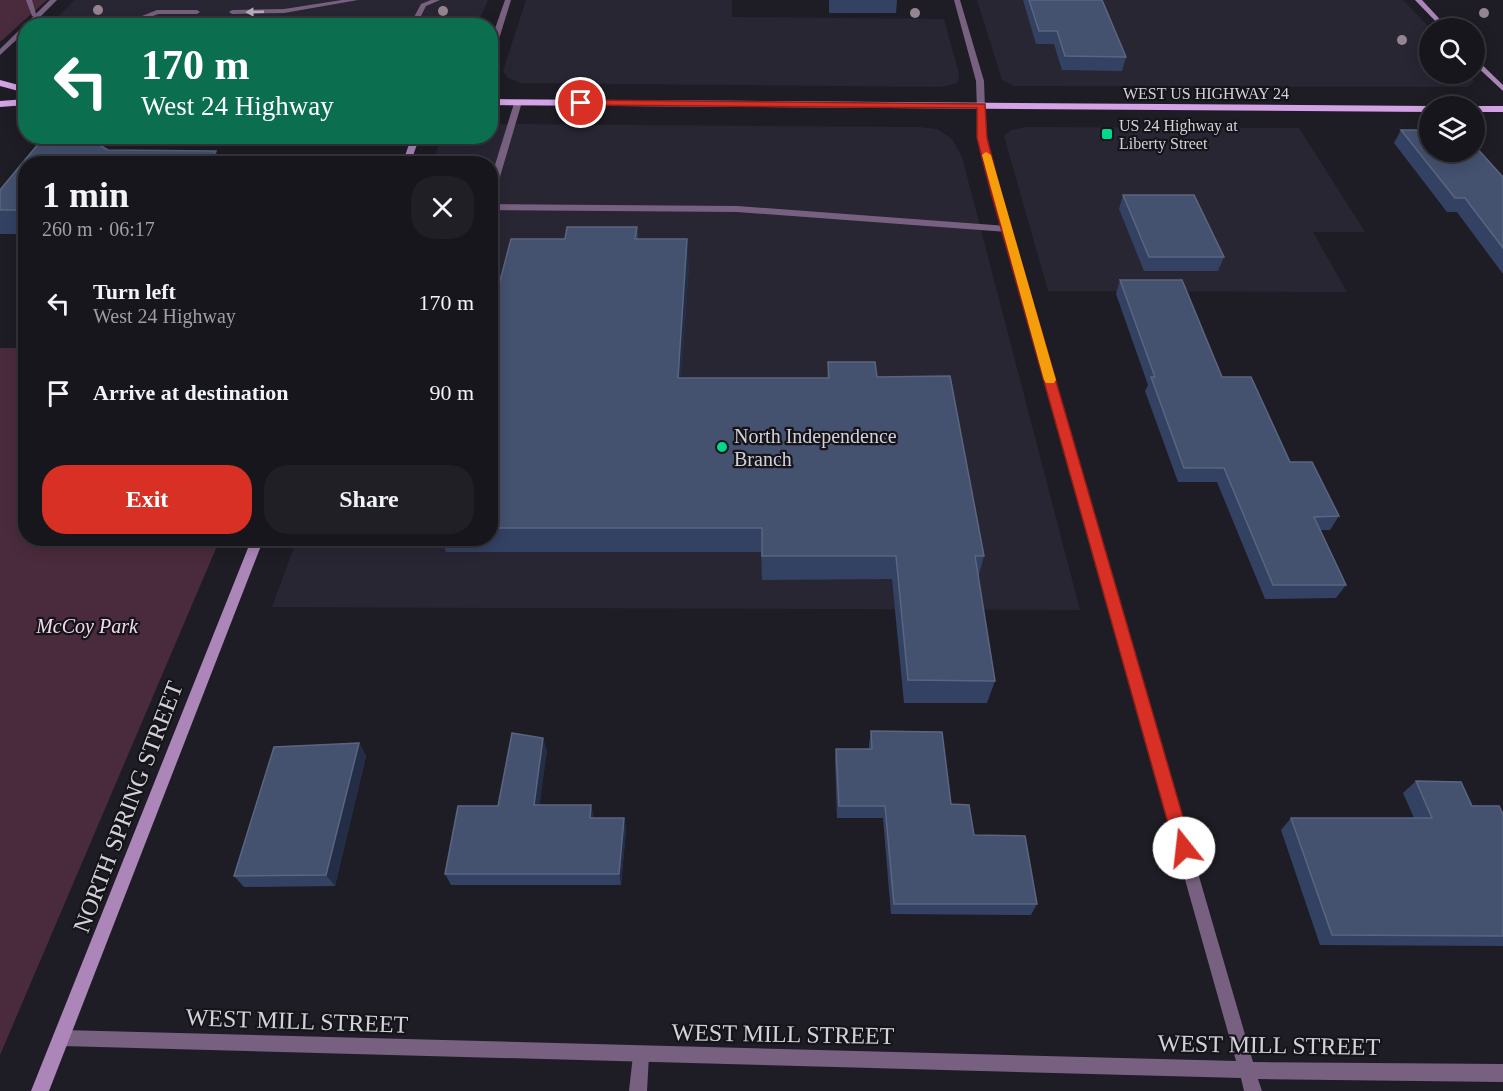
<!DOCTYPE html>
<html lang="en">
<head>
<meta charset="utf-8">
<style>
  :root { --surface:#16161c; --page:#1f1f25; --text:#f1f3f6; --muted:#9e9fa3; --line:#35353b; --accent:#d93025 }
  body { margin:0; font-family:"Times New Roman",serif; background:var(--page); color:var(--text); height:100vh; display:flex; flex-direction:column; font-size:22px; white-space:nowrap }
  * { box-sizing:border-box; margin:0 }
  p { font-size:20px; color:var(--muted) }
  .icon { flex:none; width:33px; height:33px; fill:none; stroke:currentColor; stroke-width:2; stroke-linecap:round; stroke-linejoin:round }
  .map { position:relative; flex:1; overflow:hidden }
  .details { position:absolute; left:18px; top:156px; width:480px; height:390px; display:flex; flex-direction:column; background:var(--surface); border-radius:24px; box-shadow:0 3px 15px #0003,0 0 0 2px var(--line) }
  .details>* { flex:none }
  .top-card { position:absolute; left:18px; top:18px; width:480px; height:126px; border-radius:24px; box-shadow:0 3px 15px #0003,0 0 0 2px var(--line); background:#0b6e4f; color:#fff; overflow:hidden }
  .fabs { position:absolute; left:1419px; top:18px; display:grid; gap:12px }
  .fabs a { display:grid; place-items:center; width:66px; height:66px; border-radius:50%; background:var(--surface); box-shadow:0 3px 15px #0003,0 0 0 2px var(--line); font-size:30px }
  .pin { position:absolute; display:grid; place-items:center; width:51px; height:51px; color:#fff; margin:-26px; border:3px solid #fff; border-radius:50%; box-shadow:0 2px 6px #0007 }
  .me { position:absolute; width:66px; margin:-33px; rotate:344deg; stroke-linejoin:round; filter:drop-shadow(0 0 4px #0008) }
  .turn { display:flex; align-items:center; gap:21px; height:126px; padding:0 24px; font-size:27px }
  .turn .icon { width:78px; height:78px; stroke-width:2.5 }
  .turn b { display:block; font-size:42px; line-height:51px }
  .round { display:grid; place-items:center; flex:none; width:63px; height:63px; border-radius:24px; background:var(--page) }
  .headline { display:flex; align-items:center; justify-content:space-between; height:102px; padding:0 24px }
  h1 { font-size:36px; font-weight:800; line-height:45px }
  .primary-button { display:flex; gap:12px; margin-top:auto; padding:12px 24px }
  .primary-button a { flex:1; height:69px; border-radius:24px; background:var(--accent); color:#fff; font-size:24px; font-weight:800; line-height:69px; text-align:center }
  .primary-button a+a { background:var(--page); color:var(--text) }
  ul { padding:0; list-style:none }
  li { display:flex; align-items:center; gap:18px; height:90px; padding:0 24px }
  li div { flex:1 }
  li b { display:block; font-size:22px }
  li em { font-style:normal }
  .map>svg:first-child { display:block }
</style>
</head>
<body>
<div class="map">
<svg width="1503" height="1091" viewBox="0 0 1503 1091">
  <rect width="100%" height="100%" fill="#1e1d25"/>
  <!-- built -->
  <g fill="#282633">
    <path d="M 75,0 L 488,0 L 477,25 L 49,26 Z"/>
    <path d="M 526,0 L 732,0 L 732,17 L 944,19 L 959,74 L 958,83 L 941,87 L 521,83 L 508,78 L 503,71 Z"/>
    <path d="M 977,0 L 1403,0 L 1430,28 L 1430,74 L 1470,74 L 1474,82 L 1467,87 L 1014,86 L 1002,80 Z"/>
    <path d="M 491,124 L 918,127 L 937,129 L 952,139 L 962,157 L 1080,610 L 272,607 L 297,539 L 490,538 L 490,164 L 432,163 L 442,137 L 490,136 Z"/>
    <path d="M 1027,127 L 1299,128 L 1365,232 L 1313,232 L 1347,292 L 1048,291 L 1004,136 L 1011,130 Z"/>
  </g>
  <!-- green -->
  <g fill="#4a2b3d">
    <path d="M 0,0 L 47,0 L 0,42 Z"/>
    <path d="M 0,348 L 25,348 L 26,538 L 220,539 L 0,1055 Z"/>
  </g>
  <g fill="none" stroke-linecap="round" stroke-linejoin="round">
    <!-- lane -->
    <g fill="#786180" fill-rule="evenodd">
      <path d="M 26,0 L 32,0 L 37,17 L 32,16 Z"/>
      <path d="M 342,0 L 358,0 L 284,13 L 232,14 L 229,12 L 232,10 L 284,9 Z"/>
      <path d="M 431,0 L 440,0 L 426,6 L 418,22 L 386,26 L 351,26 L 413,19 L 421,4 Z"/>
      <path d="M 157,10 L 197,10 L 200,12 L 197,14 L 158,14 L 128,26 L 117,26 Z"/>
      <path d="M 515,100 L 522,102 L 494,197 L 490,199 L 490,181 Z"/>
      <path d="M 490,204 L 737,206 L 1007,226 L 1011,229 L 1007,232 L 737,212 L 490,210 Z"/>
      <path d="M 641,1047 L 647,1049 L 649,1055 L 647,1091 L 629,1091 L 633,1055 L 635,1049 Z"/>
    </g>
    <!-- street -->
    <g fill="#786180" fill-rule="evenodd">
      <path d="M 50,0 L 57,0 L 31,26 L 26,26 L 26,31 L 0,55 L 0,49 Z"/>
      <path d="M 505,0 L 511,0 L 494,55 L 490,57 L 490,43 Z"/>
      <path d="M 954,0 L 960,0 L 984,81 L 986,137 L 999,189 L 1253,1062 L 1503,1064 L 1503,1082 L 1258,1079 L 1262,1091 L 1244,1091 L 1241,1078 L 62,1046 L 56,1044 L 54,1038 L 56,1032 L 62,1030 L 1236,1061 L 991,189 L 978,137 L 976,81 Z"/>
    </g>
    <!-- secondary -->
    <g fill="#ac86b9" fill-rule="evenodd">
      <path d="M 1415,0 L 1422,0 L 1448,28 L 1442,28 Z"/>
      <path d="M 1474,57 L 1503,85 L 1503,91 L 1474,64 Z"/>
      <path d="M 412,136 L 420,136 L 410,164 L 402,164 Z"/>
      <path d="M 252,538 L 264,538 L 49,1091 L 31,1091 Z"/>
    </g>
    <!-- primary -->
    <g fill="#d4a3e5" fill-rule="evenodd">
      <path d="M 0,80 L 26,87 L 26,93 L 0,86 Z"/>
      <path d="M 26,99 L 26,105 L 0,107 L 0,101 Z"/>
      <path d="M 490,99 L 1430,106 L 1432,106 L 1430,106 L 1430,112 L 490,105 Z"/>
      <path d="M 1472,106 L 1503,106 L 1503,112 L 1474,112 L 1474,106 Z"/>
    </g>
  </g>
  <!-- trees -->
  <g fill="#958591">
    <circle cx="98" cy="10" r="5"/>
    <circle cx="443" cy="11" r="5"/>
    <circle cx="915" cy="13" r="5"/>
    <circle cx="1484" cy="13" r="5"/>
    <circle cx="1402" cy="40" r="5"/>
  </g>
  <!-- wall -->
  <g fill="#334263">
    <path d="M 829,0 L 897,0 L 896,13 L 829,13 Z"/>
    <path d="M 1023,0 L 1102,0 L 1126,57 L 1122,71 L 1062,70 L 1054,44 L 1036,44 Z"/>
    <path d="M 1401,130 L 1503,177 L 1503,274 L 1457,212 L 1447,212 L 1394,143 Z"/>
    <path d="M 39,143 L 96,143 L 108,150 L 216,151 L 221,164 L 26,164 L 26,234 L 0,234 L 0,190 Z"/>
    <path d="M 1123,195 L 1224,257 L 1218,271 L 1144,271 L 1119,209 Z"/>
    <path d="M 637,227 L 638,239 L 689,263 L 681,378 L 827,378 L 828,362 L 877,377 L 984,556 L 978,578 L 995,681 L 987,703 L 904,703 L 892,579 L 762,580 L 761,552 L 446,552 L 441,538 L 490,538 L 490,319 L 565,239 Z"/>
    <path d="M 1120,280 L 1222,377 L 1290,462 L 1339,516 L 1330,530 L 1320,530 L 1346,585 L 1336,598 L 1265,599 L 1217,482 L 1178,482 L 1145,391 L 1148,385 L 1116,294 Z"/>
    <path d="M 871,731 L 951,804 L 974,835 L 1037,904 L 1031,915 L 891,914 L 883,818 L 837,818 L 835,761 L 836,749 L 869,749 L 869,744 Z"/>
    <path d="M 359,743 L 366,756 L 335,886 L 244,887 L 234,876 Z"/>
    <path d="M 547,750 L 539,805 L 594,818 L 624,818 L 626,829 L 621,885 L 451,885 L 445,874 L 498,806 Z"/>
    <path d="M 1416,781 L 1472,806 L 1503,814 L 1503,946 L 1320,945 L 1281,830 L 1291,818 L 1414,818 L 1403,793 Z"/>
  </g>
  <!-- shaded-wall -->
  <g fill="#232d45">
    <path d="M 216,151 L 221,164 L 208,164 Z"/>
    <path d="M 687,239 L 689,263 L 680,402 L 678,378 Z"/>
    <path d="M 543,738 L 547,750 L 538,817 L 534,805 Z"/>
    <path d="M 359,743 L 366,756 L 335,886 L 326,875 Z"/>
    <path d="M 591,805 L 594,817 L 593,829 L 590,818 Z"/>
    <path d="M 624,818 L 626,829 L 621,885 L 619,874 Z"/>
  </g>
  <!-- building -->
  <g fill="#44516f" stroke="#5a6680" stroke-width="1.5">
    <path d="M 1029,0 L 1102,0 L 1126,57 L 1065,56 L 1057,31 L 1039,31 Z"/>
    <path d="M 1401,130 L 1430,130 L 1430,152 L 1474,152 L 1474,145 L 1503,177 L 1503,248 L 1465,198 L 1455,198 Z"/>
    <path d="M 39,143 L 96,143 L 108,150 L 216,151 L 208,164 L 26,164 L 26,210 L 0,210 L 0,190 Z"/>
    <path d="M 1123,195 L 1194,195 L 1224,257 L 1149,257 Z"/>
    <path d="M 567,227 L 637,227 L 635,239 L 687,239 L 678,378 L 829,378 L 828,362 L 875,362 L 877,377 L 950,376 L 984,556 L 975,556 L 995,681 L 908,680 L 896,556 L 762,556 L 762,528 L 490,528 L 490,319 L 511,239 L 565,239 Z"/>
    <path d="M 1120,280 L 1182,280 L 1222,377 L 1251,377 L 1290,462 L 1312,462 L 1339,516 L 1314,517 L 1346,585 L 1273,585 L 1224,468 L 1184,468 L 1151,377 L 1155,377 Z"/>
    <path d="M 871,731 L 942,732 L 951,804 L 969,805 L 974,835 L 1025,836 L 1037,904 L 894,904 L 885,806 L 839,806 L 836,749 L 872,749 Z"/>
    <path d="M 512,733 L 543,738 L 534,805 L 591,805 L 590,818 L 624,818 L 619,874 L 445,874 L 458,806 L 498,806 Z"/>
    <path d="M 359,743 L 326,875 L 234,876 L 274,747 Z"/>
    <path d="M 1416,781 L 1461,782 L 1472,806 L 1499,806 L 1503,814 L 1503,936 L 1332,935 L 1291,818 L 1432,818 Z"/>
  </g>
  <!-- one-way arrows -->
  <defs><path id="oneway-solid" d="M-6-.8H1V-3.2L6.5 0L1 3.2V.8H-6Z" transform="scale(1.5)"/></defs>
  <use fill="#b7b0bd" href="#oneway-solid" transform="translate(255 12) rotate(178)"/>
  <!-- route -->
  <path fill="#d93025" stroke="#8d1f18" stroke-width="1.5" d="M 581,100 L 985,104 L 987,138 L 1000,189 L 1192,848 L 1189,854 L 1184,856 L 1178,854 L 1175,848 L 990,189 L 977,138 L 977,108 L 578,105 L 576,103 Z"/>
  <!-- slow -->
  <path fill="#f59e0b" d="M 986,152 L 991,155 L 1056,380 L 1054,383 L 1046,383 L 1044,380 L 982,155 Z"/>
  <!-- markers -->
  <g fill="#00d98c" stroke="#15141b" stroke-width="2">
    <rect x="1101" y="128" width="12" height="12" rx="3"/>
    <circle cx="722" cy="447" r="6"/>
  </g>
  <g text-anchor="middle" dominant-baseline="central" stroke-width="4.5" stroke-linejoin="round" paint-order="stroke">
    <!-- far-street labels -->
    <g font-size="16" fill="#d2d2d7" stroke="#15141b">
      <text x="1206" y="93">WEST US HIGHWAY 24</text>
    </g>
    <!-- far-poi labels -->
    <g font-size="16" fill="#d2d2d7" stroke="#15141b" text-anchor="start">
      <text x="1119" y="125">US 24 Highway at<tspan x="1119" dy="18">Liberty Street</tspan></text>
    </g>
    <!-- poi labels -->
    <g font-size="20" fill="#d2d2d7" stroke="#15141b" text-anchor="start">
      <text x="734" y="436">North Independence<tspan x="734" dy="23">Branch</tspan></text>
    </g>
    <!-- park labels -->
    <g font-size="20" font-style="italic" fill="#f7daea" stroke="#15141b">
      <text x="87" y="626">McCoy Park</text>
    </g>
    <!-- near-street labels -->
    <g font-size="24" fill="#d2d2d7" stroke="#15141b">
      <text transform="translate(128 807) rotate(-69)">NORTH SPRING STREET</text>
      <text transform="translate(297 1021) rotate(2)">WEST MILL STREET</text>
      <text transform="translate(783 1034) rotate(1)">WEST MILL STREET</text>
      <text transform="translate(1269 1045) rotate(1)">WEST MILL STREET</text>
    </g>
  </g>
</svg>
<div class="fabs">
<a><svg class="icon" aria-label="search" viewBox="0 0 24 24"><circle cx="10" cy="10" r="6"/><path d="M15 15l6 6"/></svg></a>
<a><svg class="icon" aria-label="layers" viewBox="0 0 24 24"><path d="M12 4l9 5-9 5-9-5zM3 14l9 5 9-5"/></svg></a>
</div>
<div class="pin" style="left:581px;top:103px;background:#d93025"><svg class="icon" aria-label="arrive" viewBox="0 0 24 24"><path d="M6 21V4h12l-3 4 3 4H6"/></svg></div>
<svg class="me" style="left:1184px;top:848px" viewBox="-20 -20 40 40"><circle r="19" fill="#fff"/><path d="M0-13L10 11 0 6-10 11z" fill="#d93025"/></svg>
<div class="top-card">
<div class="turn"><svg class="icon" aria-label="left" viewBox="0 0 24 24"><path d="M17 20v-9H6M10 6l-5 5 5 5"/></svg><div><b>170 m</b>West 24 Highway</div></div>
</div>
<section class="details">
<div class="headline"><div><h1>1 min</h1><p>260 m · 06:17</p></div><a class="round"><svg class="icon" aria-label="close" viewBox="0 0 24 24"><path d="M6 6l12 12M18 6L6 18"/></svg></a></div>
<ul>
<li><svg class="icon" aria-label="left" viewBox="0 0 24 24"><path d="M17 20v-9H6M10 6l-5 5 5 5"/></svg><div><b>Turn left</b><p>West 24 Highway</p></div><em>170 m</em></li>
<li><svg class="icon" aria-label="arrive" viewBox="0 0 24 24"><path d="M6 21V4h12l-3 4 3 4H6"/></svg><div><b>Arrive at destination</b></div><em>90 m</em></li>
</ul>
<div class="primary-button"><a>Exit</a><a>Share</a></div>
</section>
</div>
</body>
</html>
